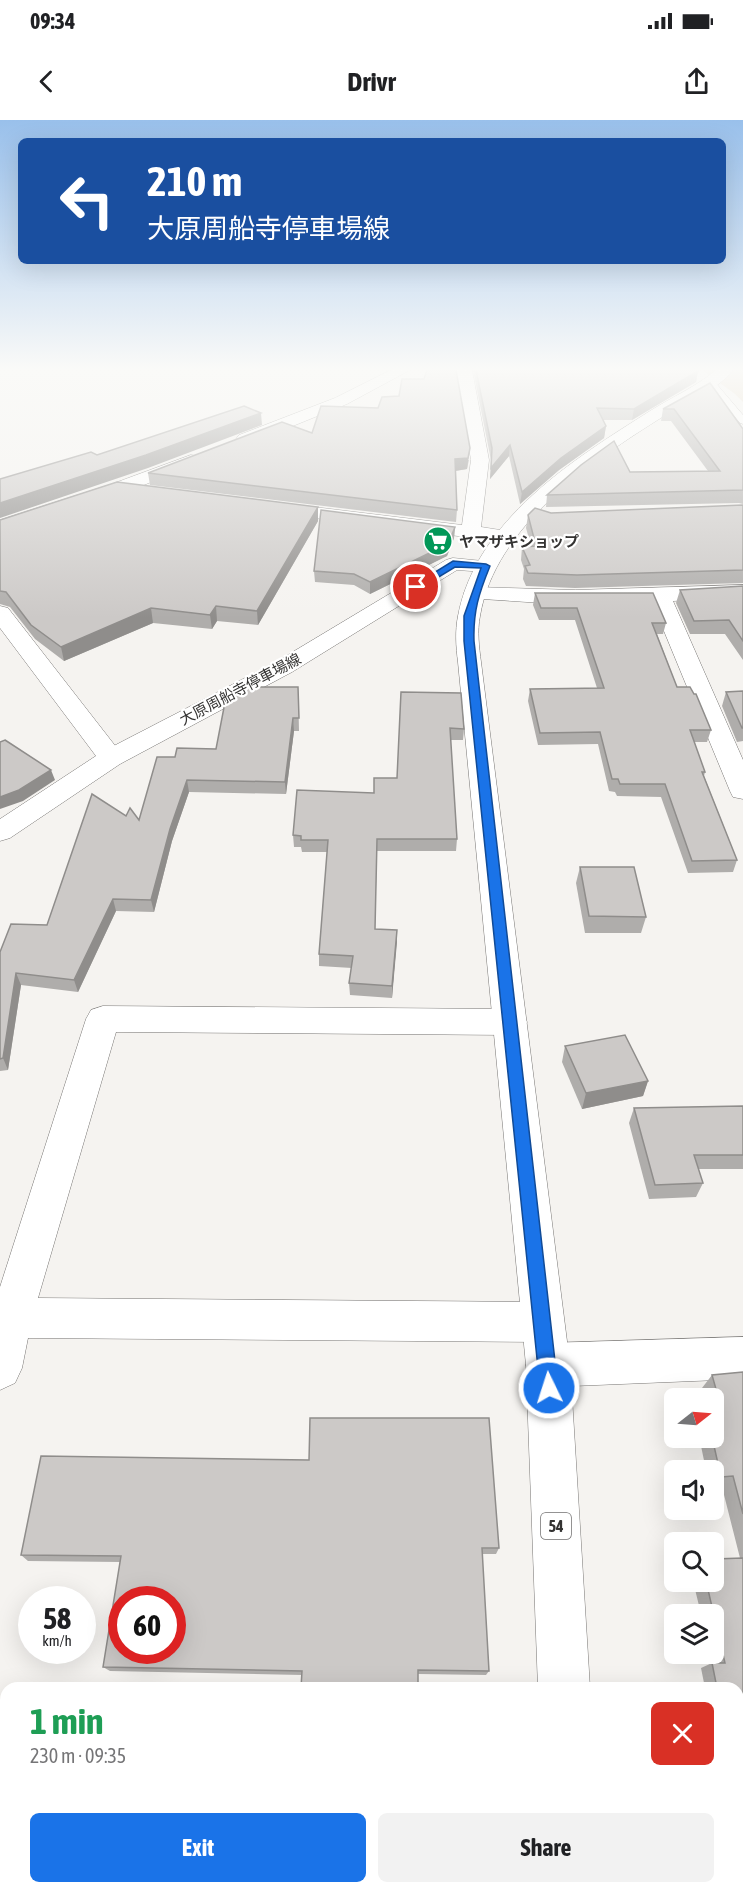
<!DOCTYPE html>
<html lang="en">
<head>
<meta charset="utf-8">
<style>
  :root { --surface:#fff; --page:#f2f2f2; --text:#202124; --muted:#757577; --accent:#1a73e8 }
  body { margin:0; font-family:"Asap Condensed","Noto Sans JP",sans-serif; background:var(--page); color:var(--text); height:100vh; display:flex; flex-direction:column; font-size:22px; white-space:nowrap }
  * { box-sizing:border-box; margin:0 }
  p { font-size:20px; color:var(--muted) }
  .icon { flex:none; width:33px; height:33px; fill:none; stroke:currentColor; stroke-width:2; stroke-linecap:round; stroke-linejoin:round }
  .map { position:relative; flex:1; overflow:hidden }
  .panel { position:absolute; left:0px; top:1562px; width:744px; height:212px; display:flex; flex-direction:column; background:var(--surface); border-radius:18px 18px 0 0; box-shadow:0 6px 24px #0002 }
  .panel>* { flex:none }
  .guide { position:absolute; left:18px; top:18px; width:708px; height:126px; border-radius:9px; box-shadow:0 6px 24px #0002; background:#1a4fa0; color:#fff; overflow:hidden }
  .needle { width:39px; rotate:73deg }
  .controls { position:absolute; left:664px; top:1268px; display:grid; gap:12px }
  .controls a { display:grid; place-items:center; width:60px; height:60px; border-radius:9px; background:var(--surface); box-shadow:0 6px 24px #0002; font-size:30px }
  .speed { position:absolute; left:18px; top:1466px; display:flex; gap:12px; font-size:30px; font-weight:700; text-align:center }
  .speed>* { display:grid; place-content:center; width:78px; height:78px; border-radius:50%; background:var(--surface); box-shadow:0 6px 24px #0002; line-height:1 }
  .speed small { font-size:15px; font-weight:400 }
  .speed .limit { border:9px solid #d22; background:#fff; color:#111 }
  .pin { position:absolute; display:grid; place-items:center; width:51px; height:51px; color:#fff; margin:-26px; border:3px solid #fff; border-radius:50%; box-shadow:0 2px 6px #0007 }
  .me { position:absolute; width:66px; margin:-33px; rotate:356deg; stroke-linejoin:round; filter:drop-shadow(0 0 4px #0008) }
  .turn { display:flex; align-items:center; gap:21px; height:126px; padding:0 30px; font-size:27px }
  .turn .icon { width:78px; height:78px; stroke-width:2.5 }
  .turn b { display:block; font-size:42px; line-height:51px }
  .round { display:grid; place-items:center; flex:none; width:63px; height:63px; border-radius:9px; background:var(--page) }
  .headline { display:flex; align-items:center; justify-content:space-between; height:102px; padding:0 30px }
  h1 { font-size:36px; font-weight:700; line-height:45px; color:#1e9e55 }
  .cta { display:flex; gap:12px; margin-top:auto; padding:12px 30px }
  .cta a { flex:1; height:69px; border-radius:9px; background:var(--accent); color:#fff; font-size:24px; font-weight:700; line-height:69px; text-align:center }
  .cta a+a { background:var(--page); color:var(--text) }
  .status { display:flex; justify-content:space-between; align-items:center; height:42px; padding:0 30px; background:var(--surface); direction:ltr }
  .status svg { height:16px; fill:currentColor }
  header { display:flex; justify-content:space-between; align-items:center; height:78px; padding:0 30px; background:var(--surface); font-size:27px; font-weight:700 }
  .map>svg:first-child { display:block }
</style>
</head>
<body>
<div class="status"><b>09:34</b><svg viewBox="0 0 49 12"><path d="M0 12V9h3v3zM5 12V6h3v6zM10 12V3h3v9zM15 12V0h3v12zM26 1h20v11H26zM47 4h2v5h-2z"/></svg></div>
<header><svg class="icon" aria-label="back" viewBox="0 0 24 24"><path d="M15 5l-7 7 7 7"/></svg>Drivr<svg class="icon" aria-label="share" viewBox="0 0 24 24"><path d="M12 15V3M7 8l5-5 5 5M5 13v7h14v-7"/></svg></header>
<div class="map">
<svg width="743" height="1772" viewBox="0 0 743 1772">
  <rect width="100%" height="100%" fill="#f5f3f0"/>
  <!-- green -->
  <path fill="#e1cfb6" d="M 702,250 L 743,250 L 743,282 L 735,274 Z"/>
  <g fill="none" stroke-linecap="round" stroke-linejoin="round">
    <!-- lane casing -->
    <g stroke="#787674" stroke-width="1">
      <path id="lane" d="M 708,261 L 714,261 L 743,295 L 743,304 L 740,303 L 708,265 Z"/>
    </g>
    <!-- street casing -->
    <g stroke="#787674" stroke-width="1">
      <g id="street">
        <path d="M 391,250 L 410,250 L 347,284 L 251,323 L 239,323 L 236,319 L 239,315 L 335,278 Z"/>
        <path d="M 456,250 L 472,250 L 489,340 L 481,407 L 513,412 L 516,416 L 513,420 L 506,422 L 266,392 L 264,388 L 266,384 L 273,382 L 462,405 L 471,340 Z"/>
        <path d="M 191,335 L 197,336 L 200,340 L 197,344 L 126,372 L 0,412 L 0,400 L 112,364 Z"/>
        <path d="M 743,465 L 743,477 L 673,481 L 743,640 L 743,679 L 733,677 L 730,671 L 652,482 L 542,483 L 467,478 L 464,473 L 467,468 L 475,467 L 575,470 Z"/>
        <path d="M 0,486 L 8,488 L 120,632 L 124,638 L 120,644 L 111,646 L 102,644 L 0,508 Z"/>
        <path d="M 103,886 L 510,889 L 522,893 L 527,902 L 522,911 L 510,915 L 116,912 L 38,1178 L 543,1182 L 558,1188 L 564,1202 L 558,1216 L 543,1222 L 28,1218 L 22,1248 L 15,1263 L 0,1270 L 0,1167 L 86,899 L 91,890 Z"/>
        <path d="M 743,1217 L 743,1259 L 548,1267 L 533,1260 L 526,1245 L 533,1230 L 548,1223 Z"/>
      </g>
    </g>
    <!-- secondary casing -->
    <g stroke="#787674" stroke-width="1">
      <path id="secondary" d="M 453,438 L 493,442 L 496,446 L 493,450 L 486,452 L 457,450 L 292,552 L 120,644 L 10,718 L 0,721 L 0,699 L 102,632 L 276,542 L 446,440 Z"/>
    </g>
    <!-- primary casing -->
    <g stroke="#787674" stroke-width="1">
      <g id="primary">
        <path d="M 716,250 L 733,250 C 717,271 686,282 664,296 C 592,341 495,406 480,496 C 477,511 479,527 481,542 L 570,1245 L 590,1568 L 538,1568 L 526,1245 L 458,542 C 456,527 455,511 458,496 C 476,400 574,339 650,291 C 672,277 696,267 716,250 Z"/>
        <rect x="546" y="1767" width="58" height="5"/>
      </g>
    </g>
    <!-- lane -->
    <use href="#lane" fill="#fff" fill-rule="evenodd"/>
    <!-- street -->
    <use href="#street" fill="#fff" fill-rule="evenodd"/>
    <!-- secondary -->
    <use href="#secondary" fill="#fff" fill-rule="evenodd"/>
    <!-- primary -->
    <use href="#primary" fill="#fff" fill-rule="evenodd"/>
  </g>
  <!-- wall -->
  <g fill="#afadab">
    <path d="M 473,250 L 697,250 L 698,251 L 696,262 L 632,300 L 603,300 L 606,306 L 604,318 L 559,350 L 520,384 L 509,336 L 490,359 L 491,340 Z"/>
    <path d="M 710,263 L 743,309 L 743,384 L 739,383 L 546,387 L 547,375 L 630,352 L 708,351 L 671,301 L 661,301 L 663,289 Z"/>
    <path d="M 312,313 L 469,340 L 467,349 L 456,351 L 457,390 L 456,402 L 150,365 L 148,353 Z"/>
    <path d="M 743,385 L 743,463 L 575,468 L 526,466 L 523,459 L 524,449 L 521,440 L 522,427 L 531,426 L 526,408 L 528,395 L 551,393 Z"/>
    <path d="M 0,400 L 318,401 L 258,505 L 217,501 L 212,509 L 153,503 L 64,541 L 35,519 L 10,487 L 0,484 Z"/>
    <path d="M 455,407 L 454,418 L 447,436 L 370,474 L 354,465 L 315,462 L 314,451 Z"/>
    <path d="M 743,466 L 743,540 L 725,514 L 690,514 L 676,483 L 680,470 Z"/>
    <path d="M 535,473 L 666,503 L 663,514 L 657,514 L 677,567 L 711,610 L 707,622 L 694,622 L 705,652 L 704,656 L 737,740 L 733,752 L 688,753 L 661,677 L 617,676 L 615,672 L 609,671 L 598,624 L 538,625 L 528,581 L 530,569 L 597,568 L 575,500 L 539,500 L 533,485 Z"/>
    <path d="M 298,567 L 299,611 L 294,611 L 286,674 L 189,672 L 172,721 L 154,792 L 116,791 L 78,872 L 21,865 L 8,950 L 0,951 L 0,832 L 47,805 L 126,696 L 139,700 L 175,637 L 216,629 Z"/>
    <path d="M 743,571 L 743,621 L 737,622 L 722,586 L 726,572 Z"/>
    <path d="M 401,572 L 464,609 L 463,620 L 450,620 L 457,719 L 456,731 L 377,731 L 375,809 L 397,810 L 392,878 L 350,875 L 349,863 L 352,848 L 319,846 L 319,834 L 327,732 L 302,732 L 301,727 L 294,727 L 293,715 L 374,673 L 397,658 Z"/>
    <path d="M 580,747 L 646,797 L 641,813 L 585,813 L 576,763 Z"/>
    <path d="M 565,926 L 648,961 L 643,976 L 582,989 L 562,942 Z"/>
    <path d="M 743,986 L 743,1049 L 698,1049 L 703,1063 L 696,1077 L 649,1079 L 629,1003 L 634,988 Z"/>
    <path d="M 743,1252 L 743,1772 L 721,1772 L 720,1767 L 738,1767 L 738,1568 L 705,1568 L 701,1548 L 712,1543 L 710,1533 L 714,1533 L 714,1494 L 701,1494 L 693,1461 L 714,1461 L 740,1438 L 722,1367 L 714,1367 L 714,1350 L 706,1350 L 701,1326 L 708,1317 L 714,1317 L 714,1278 L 705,1278 L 702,1268 L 712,1255 Z"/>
    <path d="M 499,1428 L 496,1434 L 482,1434 L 489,1551 L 486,1555 L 418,1554 L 302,1555 L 110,1551 L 103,1547 L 120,1442 L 28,1441 L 21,1435 Z"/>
    <path d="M 0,1733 L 6,1733 L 6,1767 L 283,1767 L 283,1772 L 0,1772 Z"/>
  </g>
  <!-- shaded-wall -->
  <g fill="#8f8d8b">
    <path d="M 698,251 L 696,262 L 632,300 L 634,289 Z"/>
    <path d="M 261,293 L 262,305 L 148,348 L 0,398 L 0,383 Z"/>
    <path d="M 606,306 L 604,318 L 559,350 L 520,384 L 522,372 L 561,338 Z"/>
    <path d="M 510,325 L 509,336 L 490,359 L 491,348 Z"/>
    <path d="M 470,328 L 467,349 L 454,351 L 455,339 Z"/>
    <path d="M 318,387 L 318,401 L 258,505 L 257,491 Z"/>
    <path d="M 455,407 L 454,418 L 447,436 L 370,474 L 370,462 Z"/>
    <path d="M 216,486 L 217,501 L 212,509 L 210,495 Z"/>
    <path d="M 151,488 L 153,503 L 64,541 L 61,527 Z"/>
    <path d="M 293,598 L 294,611 L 286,674 L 285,662 Z"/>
    <path d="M 51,650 L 55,660 L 23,681 L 0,689 L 0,677 Z"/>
    <path d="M 187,660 L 189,672 L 172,721 L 154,792 L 151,780 L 170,709 Z"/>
    <path d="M 113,779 L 116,791 L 78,872 L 74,860 Z"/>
    <path d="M 397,810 L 397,822 L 392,878 L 392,866 Z"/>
    <path d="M 16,853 L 21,865 L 8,950 L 3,938 Z"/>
    <path d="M 648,961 L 643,976 L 582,989 L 586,973 Z"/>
  </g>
  <!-- building -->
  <g fill="#ccc9c7" stroke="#8f8d8b" stroke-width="1.5" fill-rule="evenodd">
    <path d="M 427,250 L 456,250 L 470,328 L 468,338 L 455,339 L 457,390 L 148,353 L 282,302 L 312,313 L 321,286 L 378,288 L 382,277 L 399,276 L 402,259 L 424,259 Z"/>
    <path d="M 476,250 L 697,250 L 698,251 L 634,289 L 597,288 L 606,306 L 561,338 L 522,372 L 510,325 L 491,348 L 492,328 Z"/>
    <path d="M 710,263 L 743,309 L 743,370 L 547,375 L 581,345 L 614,321 L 630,352 L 720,351 L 674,289 L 663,289 Z"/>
    <path d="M 244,286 L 261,293 L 146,335 L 0,383 L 0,359 L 91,332 L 97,335 Z"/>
    <path d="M 117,362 L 318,387 L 257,491 L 216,486 L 210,495 L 151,488 L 61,527 L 31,505 L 6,472 L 0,471 L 0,400 Z"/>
    <path d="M 743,385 L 743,450 L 577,455 L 528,453 L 525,446 L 530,445 L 522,427 L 536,426 L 528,395 L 535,388 L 551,393 Z"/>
    <path d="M 321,390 L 455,407 L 448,424 L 370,462 L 354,454 L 314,451 Z"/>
    <path d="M 743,466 L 743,521 L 729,500 L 694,501 L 680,470 Z"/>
    <path d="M 535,473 L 653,473 L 666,503 L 652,503 L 677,567 L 690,567 L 694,574 L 696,574 L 711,610 L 690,610 L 705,652 L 702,652 L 737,740 L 692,741 L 665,664 L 620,664 L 618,659 L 612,659 L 600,612 L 540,613 L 530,569 L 604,568 L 577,488 L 541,488 Z"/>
    <path d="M 245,567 L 298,567 L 299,598 L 293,598 L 285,662 L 187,660 L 170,709 L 151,780 L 113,779 L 74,860 L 16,853 L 3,938 L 0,939 L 0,832 L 11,804 L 47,805 L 92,674 L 126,696 L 130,688 L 139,700 L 157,637 L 175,637 L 177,628 L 216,629 L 226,577 Z"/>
    <path d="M 743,571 L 743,608 L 742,608 L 726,572 Z"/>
    <path d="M 401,572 L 461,573 L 464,609 L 450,608 L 457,719 L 377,719 L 375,809 L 397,810 L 392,866 L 349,863 L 353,836 L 319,834 L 328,720 L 301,720 L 301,716 L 293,715 L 297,670 L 374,673 L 374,658 L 397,658 Z"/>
    <path d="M 5,620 L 51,650 L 19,670 L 0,677 L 0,622 Z"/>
    <path d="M 580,747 L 634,747 L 646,797 L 589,796 Z"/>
    <path d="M 625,915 L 648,961 L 586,973 L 565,926 Z"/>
    <path d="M 743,986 L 743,1035 L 694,1035 L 703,1063 L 655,1065 L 634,988 Z"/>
    <path d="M 743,1252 L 743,1394 L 733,1356 L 721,1357 L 712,1317 L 714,1317 L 714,1314 L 720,1314 L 714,1288 L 721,1287 L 712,1255 Z"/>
    <path d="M 310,1298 L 489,1298 L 499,1428 L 482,1428 L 489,1551 L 418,1550 L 418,1568 L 301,1568 L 302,1551 L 103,1547 L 121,1436 L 21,1435 L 41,1336 L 309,1340 ZM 122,1479 L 172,1479 L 172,1530 L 122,1530 Z"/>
    <path d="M 743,1438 L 743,1772 L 734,1772 L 733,1767 L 738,1767 L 738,1568 L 717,1568 L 712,1543 L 725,1543 L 706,1461 L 714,1461 L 714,1439 Z"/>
    <path d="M 0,1734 L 6,1734 L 6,1767 L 281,1768 L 281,1772 L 0,1772 Z"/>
  </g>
  <!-- sky -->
  <linearGradient id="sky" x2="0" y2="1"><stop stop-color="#99c0eb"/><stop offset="0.5" stop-color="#fafaf8"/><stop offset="1" stop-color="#fafaf8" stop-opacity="0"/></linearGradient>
  <rect width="743" height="498" fill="url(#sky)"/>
  <!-- route -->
  <path fill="#1a73e8" stroke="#114b97" stroke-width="1.5" d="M 453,441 L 486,444 L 490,446 C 479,473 473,491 474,521 L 558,1268 L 556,1274 L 549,1277 L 543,1274 L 540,1268 L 464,521 L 464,496 L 481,448 L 455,447 L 419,469 L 411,467 Z"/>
  <!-- icons -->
  <defs>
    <g id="supermarket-disc" transform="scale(1.5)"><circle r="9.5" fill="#029758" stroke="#fff"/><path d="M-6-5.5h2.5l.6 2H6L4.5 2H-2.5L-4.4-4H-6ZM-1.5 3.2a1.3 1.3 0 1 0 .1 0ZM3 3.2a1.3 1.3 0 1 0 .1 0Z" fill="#fff"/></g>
  </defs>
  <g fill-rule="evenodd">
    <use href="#supermarket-disc" x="438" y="421"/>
  </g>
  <g text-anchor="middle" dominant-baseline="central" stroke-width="4.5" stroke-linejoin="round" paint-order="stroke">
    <!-- far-poi labels -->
    <g font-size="15" font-weight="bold" fill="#343332" stroke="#fff" text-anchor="start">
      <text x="459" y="421">ヤマザキショップ</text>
    </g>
    <!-- far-street labels -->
    <g font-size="15" fill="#343332" stroke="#fff">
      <text transform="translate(240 569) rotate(-28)">大原周船寺停車場線</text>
    </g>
    <!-- shield labels -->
    <rect fill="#fff" stroke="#717070" stroke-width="1.5" x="541" y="1393" width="30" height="26" rx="4.5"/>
    <g font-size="16" font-weight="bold" fill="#343332">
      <text x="556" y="1406">54</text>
    </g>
  </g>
</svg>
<div class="controls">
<a><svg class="needle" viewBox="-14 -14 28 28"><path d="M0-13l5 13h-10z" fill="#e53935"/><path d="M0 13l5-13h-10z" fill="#757577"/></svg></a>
<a><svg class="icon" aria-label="sound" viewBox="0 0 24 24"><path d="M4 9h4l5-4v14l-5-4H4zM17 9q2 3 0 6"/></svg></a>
<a><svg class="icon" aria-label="search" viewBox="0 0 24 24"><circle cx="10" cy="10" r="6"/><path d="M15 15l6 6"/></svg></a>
<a><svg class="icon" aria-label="layers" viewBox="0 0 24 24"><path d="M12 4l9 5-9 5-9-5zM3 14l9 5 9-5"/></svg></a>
</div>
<div class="speed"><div>58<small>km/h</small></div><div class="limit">60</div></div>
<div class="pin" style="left:416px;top:467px;background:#d93025"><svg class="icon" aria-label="arrive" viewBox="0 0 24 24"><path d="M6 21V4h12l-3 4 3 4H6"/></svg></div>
<svg class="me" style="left:549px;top:1268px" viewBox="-20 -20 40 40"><circle r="17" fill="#1a73e8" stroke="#fff" stroke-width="3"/><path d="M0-11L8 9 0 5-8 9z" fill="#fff"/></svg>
<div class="guide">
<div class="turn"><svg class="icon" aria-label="left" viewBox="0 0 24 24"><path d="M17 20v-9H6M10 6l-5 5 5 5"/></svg><div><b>210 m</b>大原周船寺停車場線</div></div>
</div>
<section class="panel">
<div class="headline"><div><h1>1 min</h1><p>230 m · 09:35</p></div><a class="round" style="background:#d93025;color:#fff"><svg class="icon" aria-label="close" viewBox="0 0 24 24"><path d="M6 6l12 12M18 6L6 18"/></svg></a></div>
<div class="cta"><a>Exit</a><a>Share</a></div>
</section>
</div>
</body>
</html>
